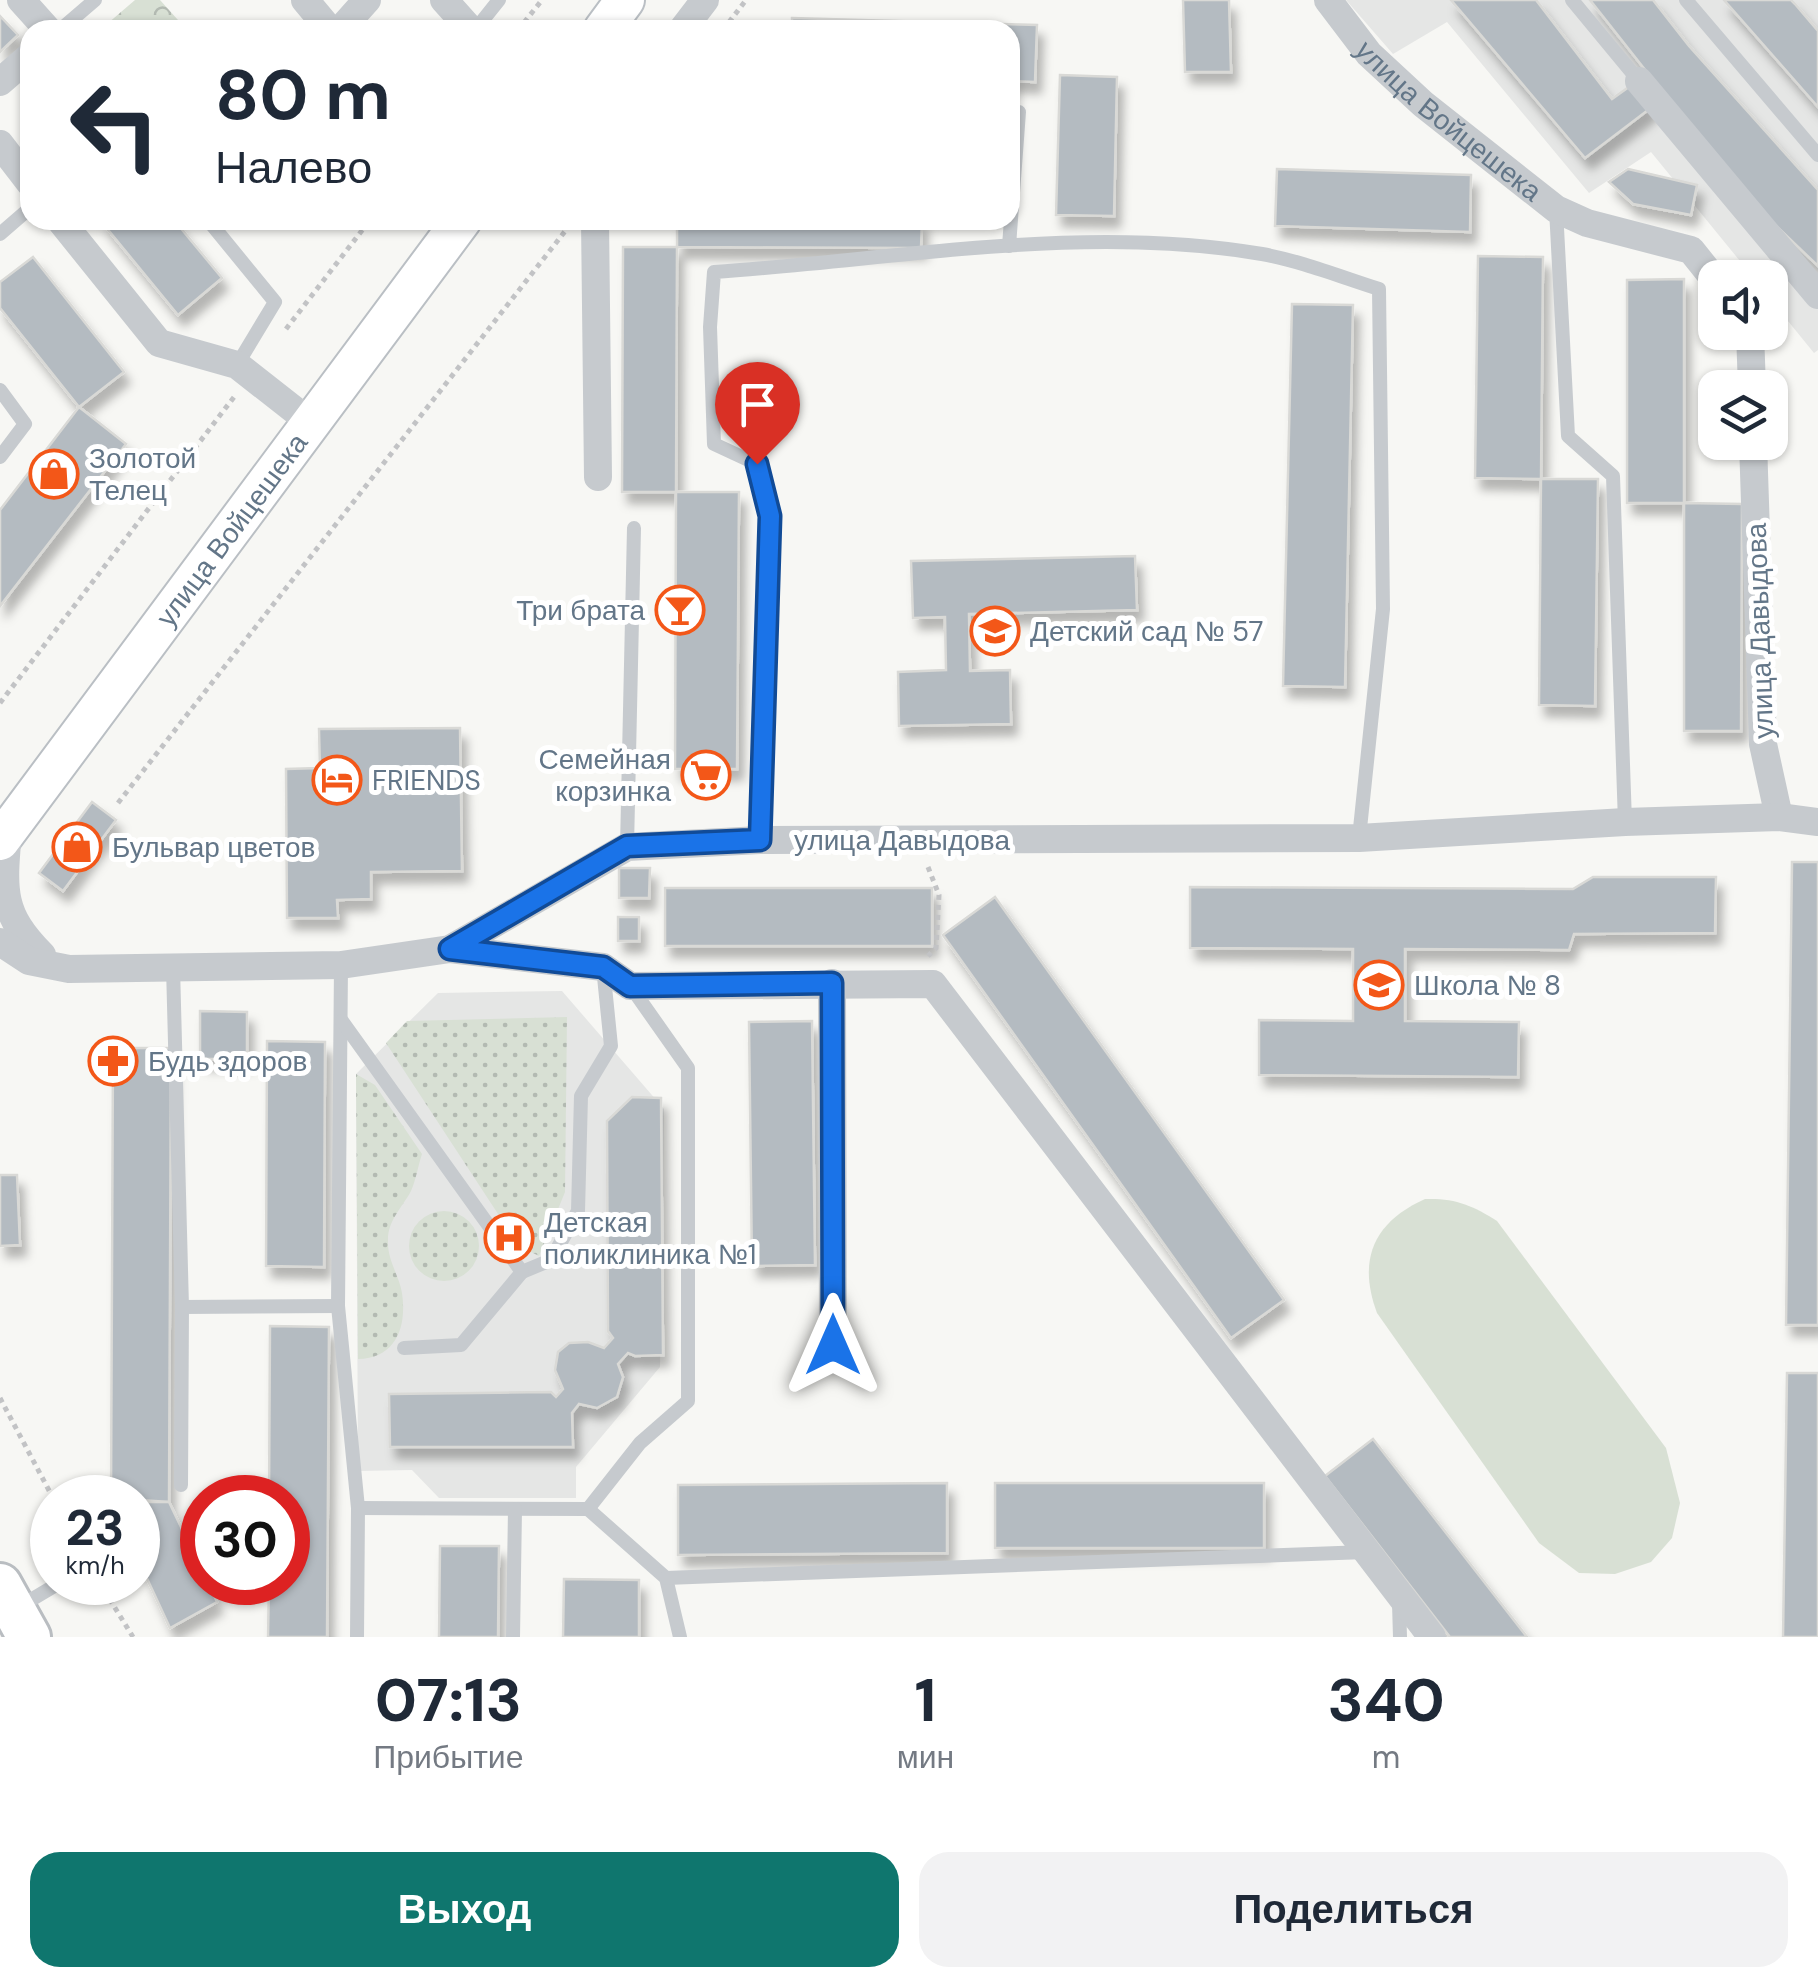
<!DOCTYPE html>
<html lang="ru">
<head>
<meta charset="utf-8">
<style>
  :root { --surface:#fff; --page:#f2f2f3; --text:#1f2937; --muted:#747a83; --accent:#0f766e }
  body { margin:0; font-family:"DM Sans",sans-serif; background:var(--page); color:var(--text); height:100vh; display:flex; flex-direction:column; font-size:38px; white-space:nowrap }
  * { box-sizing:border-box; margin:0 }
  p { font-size:32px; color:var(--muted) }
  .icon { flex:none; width:55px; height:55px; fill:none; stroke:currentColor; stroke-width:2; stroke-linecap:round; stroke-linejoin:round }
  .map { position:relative; height:1637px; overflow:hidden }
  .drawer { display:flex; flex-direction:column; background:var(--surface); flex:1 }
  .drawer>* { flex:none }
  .guide { position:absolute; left:20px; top:20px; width:1000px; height:210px; border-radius:30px; box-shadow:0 2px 8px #0004; background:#fff; color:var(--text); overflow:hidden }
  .fabs { position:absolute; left:1698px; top:260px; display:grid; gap:20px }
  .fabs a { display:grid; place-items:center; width:90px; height:90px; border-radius:20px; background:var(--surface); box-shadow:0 2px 8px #0004; font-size:50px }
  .speed { position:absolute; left:30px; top:1475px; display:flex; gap:20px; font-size:50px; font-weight:700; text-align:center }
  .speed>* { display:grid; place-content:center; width:130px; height:130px; border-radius:50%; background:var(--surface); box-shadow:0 2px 8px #0004; line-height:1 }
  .speed small { font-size:25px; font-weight:400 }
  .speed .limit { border:15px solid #d22; background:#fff; color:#111 }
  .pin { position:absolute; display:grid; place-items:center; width:85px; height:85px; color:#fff; margin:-102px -42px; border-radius:50% 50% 50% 0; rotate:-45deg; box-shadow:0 0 10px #0007 }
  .pin .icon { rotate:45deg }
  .me { position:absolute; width:110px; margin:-55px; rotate:0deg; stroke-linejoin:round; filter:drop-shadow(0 0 8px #0008) }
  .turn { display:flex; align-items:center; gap:35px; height:210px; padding:0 30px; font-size:45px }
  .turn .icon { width:130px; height:130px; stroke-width:2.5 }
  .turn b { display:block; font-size:70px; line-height:85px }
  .eta { display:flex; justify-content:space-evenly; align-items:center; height:170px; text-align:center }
  .eta b { font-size:60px; font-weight:700; line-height:70px }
  .primary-button { display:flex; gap:20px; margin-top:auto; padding:20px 30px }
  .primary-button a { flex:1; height:115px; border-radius:30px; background:var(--accent); color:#fff; font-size:40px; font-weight:700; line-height:115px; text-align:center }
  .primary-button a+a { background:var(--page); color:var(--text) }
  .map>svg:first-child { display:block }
</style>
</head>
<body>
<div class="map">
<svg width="1818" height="1637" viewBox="0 0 1818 1637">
  <defs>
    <pattern id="grass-dots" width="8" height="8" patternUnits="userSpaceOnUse" patternTransform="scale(2.5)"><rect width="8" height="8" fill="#d8e0d4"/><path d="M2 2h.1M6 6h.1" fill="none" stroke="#b3bab2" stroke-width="1.8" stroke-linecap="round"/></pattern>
    <pattern id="forest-crowns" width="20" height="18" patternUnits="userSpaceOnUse" patternTransform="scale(2.5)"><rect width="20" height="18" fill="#d8e0d4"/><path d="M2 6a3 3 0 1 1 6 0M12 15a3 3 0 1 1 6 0" fill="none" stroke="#b3bab2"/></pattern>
    <filter id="shadow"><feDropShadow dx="6" dy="11" stdDeviation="5" flood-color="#0004"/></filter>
  </defs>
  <rect width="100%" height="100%" fill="#f7f7f4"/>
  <!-- built -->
  <g fill="#e5e6e5">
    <path d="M 1346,0 L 1818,0 L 1818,350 L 1814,353 L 1770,299 L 1770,278 L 1753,277 L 1651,152 L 1589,193 L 1447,22 L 1393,54 Z"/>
    <path d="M 562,991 L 664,1109 L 660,1367 L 576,1467 L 576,1498 L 439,1498 L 412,1470 L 358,1471 L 356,1074 L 438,993 Z"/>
  </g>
  <!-- grass -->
  <g fill="url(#grass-dots)">
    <path d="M 567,1017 L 565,1192 L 539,1256 L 519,1246 L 386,1043 L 407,1021 Z"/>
    <path d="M 356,1074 L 375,1085 L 422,1154 C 418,1166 416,1180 411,1191 C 402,1208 388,1220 388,1240 C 387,1260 399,1275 402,1293 C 407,1327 396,1358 358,1359 Z"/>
    <circle cx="444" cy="1246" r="35"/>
  </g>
  <!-- forest -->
  <path fill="url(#forest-crowns)" d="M 135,0 L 160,0 L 187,30 L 100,30 Z"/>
  <!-- garden -->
  <path fill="#d8e0d4" d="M 1425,1199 C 1455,1198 1472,1205 1497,1221 L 1666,1448 L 1680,1503 L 1672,1538 L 1651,1562 L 1615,1574 L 1579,1573 L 1539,1543 L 1377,1313 C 1357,1259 1374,1222 1425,1199 Z"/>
  <!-- building -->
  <g fill="#b4bbc1" stroke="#d9d9d6" stroke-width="2.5" filter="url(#shadow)">
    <path d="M 1183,0 L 1229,0 L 1231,72 L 1185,72 Z"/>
    <path d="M 1451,0 L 1536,0 L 1612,99 L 1633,84 L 1652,107 L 1585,158 Z"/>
    <path d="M 1590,0 L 1653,0 L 1689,46 L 1818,190 L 1818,266 L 1743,194 Z"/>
    <path d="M 1724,0 L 1791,0 L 1795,4 L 1818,31 L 1818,107 Z"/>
    <path d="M 0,16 L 18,35 L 0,52 Z"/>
    <path d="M 792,18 L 1037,25 L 1035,82 L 1010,81 L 1010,30 L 792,30 Z"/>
    <path d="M 1060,75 L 1117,77 L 1114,216 L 1056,215 Z"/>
    <path d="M 1277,169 L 1471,175 L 1470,232 L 1275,226 Z"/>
    <path d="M 1628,169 L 1697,185 L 1691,215 L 1633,204 L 1609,182 Z"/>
    <path d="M 100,220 L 174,220 L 222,278 L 178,315 Z"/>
    <path d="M 677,220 L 922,220 L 921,248 L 677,247 Z"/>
    <path d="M 623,247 L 677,247 L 676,492 L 622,492 Z"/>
    <path d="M 1478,256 L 1543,257 L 1541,479 L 1475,478 Z"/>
    <path d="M 33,257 L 124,372 L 79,407 L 0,308 L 0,282 Z"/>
    <path d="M 1684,279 L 1684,503 L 1627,503 L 1627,280 Z"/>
    <path d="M 1292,304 L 1353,305 L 1345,687 L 1283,686 Z"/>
    <path d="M 79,407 L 126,444 L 0,606 L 0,510 Z"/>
    <path d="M 1541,479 L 1598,479 L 1595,706 L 1539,705 Z"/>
    <path d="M 676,492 L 739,492 L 737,769 L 675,769 Z"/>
    <path d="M 1684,503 L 1742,504 L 1741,731 L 1684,731 Z"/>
    <path d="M 1135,556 L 1137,610 L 969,614 L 970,671 L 1010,670 L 1011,724 L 899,726 L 898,672 L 946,670 L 945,617 L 913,618 L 911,561 Z"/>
    <path d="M 460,728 L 462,871 L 371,872 L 371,899 L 337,900 L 338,918 L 287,918 L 286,769 L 320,768 L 319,729 Z"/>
    <path d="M 92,802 L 116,820 L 63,891 L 39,873 Z"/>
    <path d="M 1792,862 L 1818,862 L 1818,1325 L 1786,1325 Z"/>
    <path d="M 619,868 L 650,868 L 649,898 L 619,898 Z"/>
    <path d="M 1593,877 L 1716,877 L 1715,933 L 1574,934 L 1569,950 L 1405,949 L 1405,1021 L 1519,1022 L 1518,1077 L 1259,1075 L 1259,1020 L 1353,1021 L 1353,949 L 1190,948 L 1190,887 L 1573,889 Z"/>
    <rect x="665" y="888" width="267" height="58"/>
    <path d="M 995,897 L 1284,1300 L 1231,1338 L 943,935 Z"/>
    <rect x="618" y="917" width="21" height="24"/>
    <path d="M 200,1011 L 247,1012 L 247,1059 L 200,1059 Z"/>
    <path d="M 812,1021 L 815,1265 L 752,1266 L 749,1022 Z"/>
    <path d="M 267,1041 L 325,1042 L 324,1267 L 266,1266 Z"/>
    <path d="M 113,1048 L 171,1048 L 169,1502 L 111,1498 Z"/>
    <path d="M 632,1097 L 661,1098 L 663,1355 L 635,1356 L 628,1353 L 618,1364 L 623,1377 L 617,1397 L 597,1408 L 579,1404 L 572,1413 L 573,1447 L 390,1447 L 389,1394 L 551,1392 L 556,1397 L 563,1389 L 555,1370 L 558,1352 L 569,1343 L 588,1342 L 604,1348 L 613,1338 L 608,1331 L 607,1121 Z"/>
    <path d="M 0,1175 L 17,1175 L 20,1245 L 0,1246 Z"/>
    <path d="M 270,1326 L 329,1327 L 327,1637 L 268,1637 L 269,1582 L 288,1582 L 288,1498 L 269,1498 Z"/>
    <path d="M 1787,1373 L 1818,1373 L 1818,1637 L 1783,1637 Z"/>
    <path d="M 1373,1439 L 1527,1637 L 1450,1637 L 1325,1476 Z"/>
    <path d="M 947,1483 L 947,1553 L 678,1555 L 678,1485 Z"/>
    <rect x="995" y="1483" width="269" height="65"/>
    <path d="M 138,1502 L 169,1502 L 202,1571 L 202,1582 L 208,1582 L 217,1602 L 170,1628 L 138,1559 Z"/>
    <path d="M 440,1546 L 499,1546 L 498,1637 L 439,1637 Z"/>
    <path d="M 564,1579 L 639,1580 L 639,1637 L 563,1637 Z"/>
  </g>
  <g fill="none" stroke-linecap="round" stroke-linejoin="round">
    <!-- secondary casing -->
    <g stroke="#babfc4" stroke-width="42">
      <g id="secondary">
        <path d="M 603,30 L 625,0"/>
        <path id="s2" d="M 0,841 L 462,220"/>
      </g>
    </g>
    <!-- primary casing -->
    <g stroke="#b9bdc1" stroke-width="48">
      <path id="primary" d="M 0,1585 L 29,1637"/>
    </g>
    <!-- path -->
    <g stroke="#c2c3c5" stroke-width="5" stroke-dasharray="5 5" stroke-linecap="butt">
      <path d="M 518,30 L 542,0"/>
      <path d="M 723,30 L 746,0"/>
      <path d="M 286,329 L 370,220"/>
      <path d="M 0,703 L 234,397"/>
      <path d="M 118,803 L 566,230"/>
      <path d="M 928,867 L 939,895 L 936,948 L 928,956"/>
      <path d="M 0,1398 L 53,1498"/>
      <path d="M 99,1582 L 133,1637"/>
    </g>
    <!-- lane -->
    <g stroke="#c6cace" stroke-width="14">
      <path d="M 1572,0 L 1639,81"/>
      <path d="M 1686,0 L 1818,155"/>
      <path d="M 60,30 L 95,0"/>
      <path d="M 475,30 L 499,0"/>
      <path d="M 1556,209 L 1568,436 L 1613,476 L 1625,822"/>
      <path d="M 208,220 L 275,302 L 237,365"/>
      <path d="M 0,234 L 30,208"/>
      <path d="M 1009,246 L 1019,112 L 1010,112"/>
      <path d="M 0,390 L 25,424 L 0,457"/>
      <path d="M 760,840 L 770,516 L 757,464 L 714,444 L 710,327 L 714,272 C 896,260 1081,223 1262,254 C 1301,261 1341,277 1379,289 L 1383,609 L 1359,838"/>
      <path d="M 627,847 L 634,528"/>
      <path d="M 341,965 L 338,1306 L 358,1508 L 357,1637"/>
      <path d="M 173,967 L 182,1307 L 181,1485"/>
      <path d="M 342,1021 L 522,1272 L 551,1260 L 578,1211 L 581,1096 L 611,1046 L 603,967"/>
      <path d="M 182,1307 L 338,1306"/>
      <path d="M 404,1348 L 461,1345 L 522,1272"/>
      <path d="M 358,1508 L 588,1509 L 666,1578 L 680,1637"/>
      <path d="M 588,1509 L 640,1443 L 688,1401 L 688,1068 L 631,987"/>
      <path d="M 666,1578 L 1366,1552"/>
      <path d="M 1399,1603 L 1400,1637"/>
      <path d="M 19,1607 L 61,1582"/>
      <path d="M 513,1637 L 515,1509"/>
    </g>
    <!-- street -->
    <g stroke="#c6cace" stroke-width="28">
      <path d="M 21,0 L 48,30"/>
      <path d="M 305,0 L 330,30"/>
      <path d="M 444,0 L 471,30"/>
      <path id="s1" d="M 1328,0 L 1369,54 L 1423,104 L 1556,209 L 1587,223 L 1691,250 L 1715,280"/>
      <path d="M 340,30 L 367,0"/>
      <path d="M 682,30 L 705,0"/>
      <path d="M 1639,81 L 1818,295"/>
      <path d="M 0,82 L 30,56"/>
      <path d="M 0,144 L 30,183"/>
      <path d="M 60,220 L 159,343 L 237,365 L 311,423"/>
      <path d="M 595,220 L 598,477"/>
      <path d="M 1750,332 L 1752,388"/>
      <path d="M 1753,442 L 1763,744 L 1779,817"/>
      <path d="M 8,831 C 3,890 0,913 42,955"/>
      <path d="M 0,942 L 29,961 L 69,969 L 341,965 L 450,949 L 627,847 L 760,840 L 1359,838 L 1625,822 L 1779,817 L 1818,822"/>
      <path d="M 450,949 L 603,967 L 630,986 L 933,984 L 1432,1637"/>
      <path d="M 832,983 L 833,1345"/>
    </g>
    <!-- secondary -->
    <use href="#secondary" stroke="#fff" stroke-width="38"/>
    <!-- primary -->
    <use href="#primary" stroke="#fff" stroke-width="42"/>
  </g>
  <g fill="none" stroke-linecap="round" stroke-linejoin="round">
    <!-- route casing -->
    <g stroke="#114b97" stroke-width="25">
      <path id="route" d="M 757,464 L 770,516 L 760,840 L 627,846 L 450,949 L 603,967 L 630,986 L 832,983 L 833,1345"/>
    </g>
    <!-- route -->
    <use href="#route" stroke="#1a73e8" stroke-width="18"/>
  </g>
  <!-- icons -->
  <defs>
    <g id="shop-ring" transform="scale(2.5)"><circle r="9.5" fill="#fff" stroke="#f35718" stroke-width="1.5"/><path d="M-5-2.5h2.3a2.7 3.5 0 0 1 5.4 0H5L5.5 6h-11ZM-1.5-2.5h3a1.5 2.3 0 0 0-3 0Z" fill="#f35718"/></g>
    <g id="bar-ring" transform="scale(2.5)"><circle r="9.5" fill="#fff" stroke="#f35718" stroke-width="1.5"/><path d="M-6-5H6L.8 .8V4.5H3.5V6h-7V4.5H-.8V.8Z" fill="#f35718"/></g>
    <g id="school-ring" transform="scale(2.5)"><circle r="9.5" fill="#fff" stroke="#f35718" stroke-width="1.5"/><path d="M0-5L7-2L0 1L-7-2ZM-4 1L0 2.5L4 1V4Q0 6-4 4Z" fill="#f35718"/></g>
    <g id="supermarket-ring" transform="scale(2.5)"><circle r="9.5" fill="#fff" stroke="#f35718" stroke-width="1.5"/><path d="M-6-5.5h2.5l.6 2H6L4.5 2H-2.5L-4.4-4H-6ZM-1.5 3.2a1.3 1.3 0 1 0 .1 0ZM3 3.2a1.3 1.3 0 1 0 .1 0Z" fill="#f35718"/></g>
    <g id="hotel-ring" transform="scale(2.5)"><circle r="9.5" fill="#fff" stroke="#f35718" stroke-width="1.5"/><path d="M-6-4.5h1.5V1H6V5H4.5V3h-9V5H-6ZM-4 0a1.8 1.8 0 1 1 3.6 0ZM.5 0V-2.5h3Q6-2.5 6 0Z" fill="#f35718"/></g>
    <g id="pharmacy-ring" transform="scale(2.5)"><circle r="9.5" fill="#fff" stroke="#f35718" stroke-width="1.5"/><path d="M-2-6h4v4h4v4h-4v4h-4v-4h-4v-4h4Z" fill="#f35718"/></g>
    <g id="hospital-ring" transform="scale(2.5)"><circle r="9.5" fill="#fff" stroke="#f35718" stroke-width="1.5"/><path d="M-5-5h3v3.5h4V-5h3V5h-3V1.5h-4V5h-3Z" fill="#f35718"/></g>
  </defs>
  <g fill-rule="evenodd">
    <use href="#shop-ring" x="54" y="474"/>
    <use href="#bar-ring" x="680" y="610"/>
    <use href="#school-ring" x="995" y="631"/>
    <use href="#supermarket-ring" x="706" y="775"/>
    <use href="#hotel-ring" x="337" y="780"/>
    <use href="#shop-ring" x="77" y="847"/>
    <use href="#school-ring" x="1379" y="985"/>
    <use href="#pharmacy-ring" x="113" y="1061"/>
    <use href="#hospital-ring" x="509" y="1238"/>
  </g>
  <g text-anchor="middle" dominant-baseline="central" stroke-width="10" stroke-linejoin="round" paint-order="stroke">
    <!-- street labels -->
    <g font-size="28" fill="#637688" stroke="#fff">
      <text stroke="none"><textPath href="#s1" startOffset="172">улица Войцешека</textPath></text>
      <text stroke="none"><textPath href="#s2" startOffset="388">улица Войцешека</textPath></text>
      <text transform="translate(1760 631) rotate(-92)">улица Давыдова</text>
      <text x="902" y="840">улица Давыдова</text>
    </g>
    <!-- poi labels -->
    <g font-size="28" fill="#637688" stroke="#fff" text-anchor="start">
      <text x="89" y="458">Золотой<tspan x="89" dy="32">Телец</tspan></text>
      <text x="645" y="610" text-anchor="end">Три брата</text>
      <text x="1030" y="631">Детский сад № 57</text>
      <text x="671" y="759" text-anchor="end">Семейная<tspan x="671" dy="32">корзинка</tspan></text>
      <text x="372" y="780">FRIENDS</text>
      <text x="112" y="847">Бульвар цветов</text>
      <text x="1414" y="985">Школа № 8</text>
      <text x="148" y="1061">Будь здоров</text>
      <text x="544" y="1222">Детская<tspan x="544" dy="32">поликлиника №1</tspan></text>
    </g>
  </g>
</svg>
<div class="fabs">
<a><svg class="icon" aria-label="sound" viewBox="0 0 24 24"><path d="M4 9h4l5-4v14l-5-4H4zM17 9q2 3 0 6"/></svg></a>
<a><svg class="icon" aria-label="layers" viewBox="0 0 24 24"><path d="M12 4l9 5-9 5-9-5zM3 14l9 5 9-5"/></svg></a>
</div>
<div class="speed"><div>23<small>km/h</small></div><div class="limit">30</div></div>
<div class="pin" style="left:757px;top:464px;background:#d93025"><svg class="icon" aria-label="arrive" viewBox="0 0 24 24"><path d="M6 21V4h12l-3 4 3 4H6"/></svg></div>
<svg class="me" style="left:833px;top:1345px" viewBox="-20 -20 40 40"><path d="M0-17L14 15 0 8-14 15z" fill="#1a73e8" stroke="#fff" stroke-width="4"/></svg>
<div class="guide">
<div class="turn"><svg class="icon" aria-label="left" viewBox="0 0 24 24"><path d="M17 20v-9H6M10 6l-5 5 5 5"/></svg><div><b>80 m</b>Налево</div></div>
</div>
</div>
<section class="drawer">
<div class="eta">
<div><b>07:13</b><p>Прибытие</p></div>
<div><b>1</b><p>мин</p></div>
<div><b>340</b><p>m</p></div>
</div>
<div class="primary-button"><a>Выход</a><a>Поделиться</a></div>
</section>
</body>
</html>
